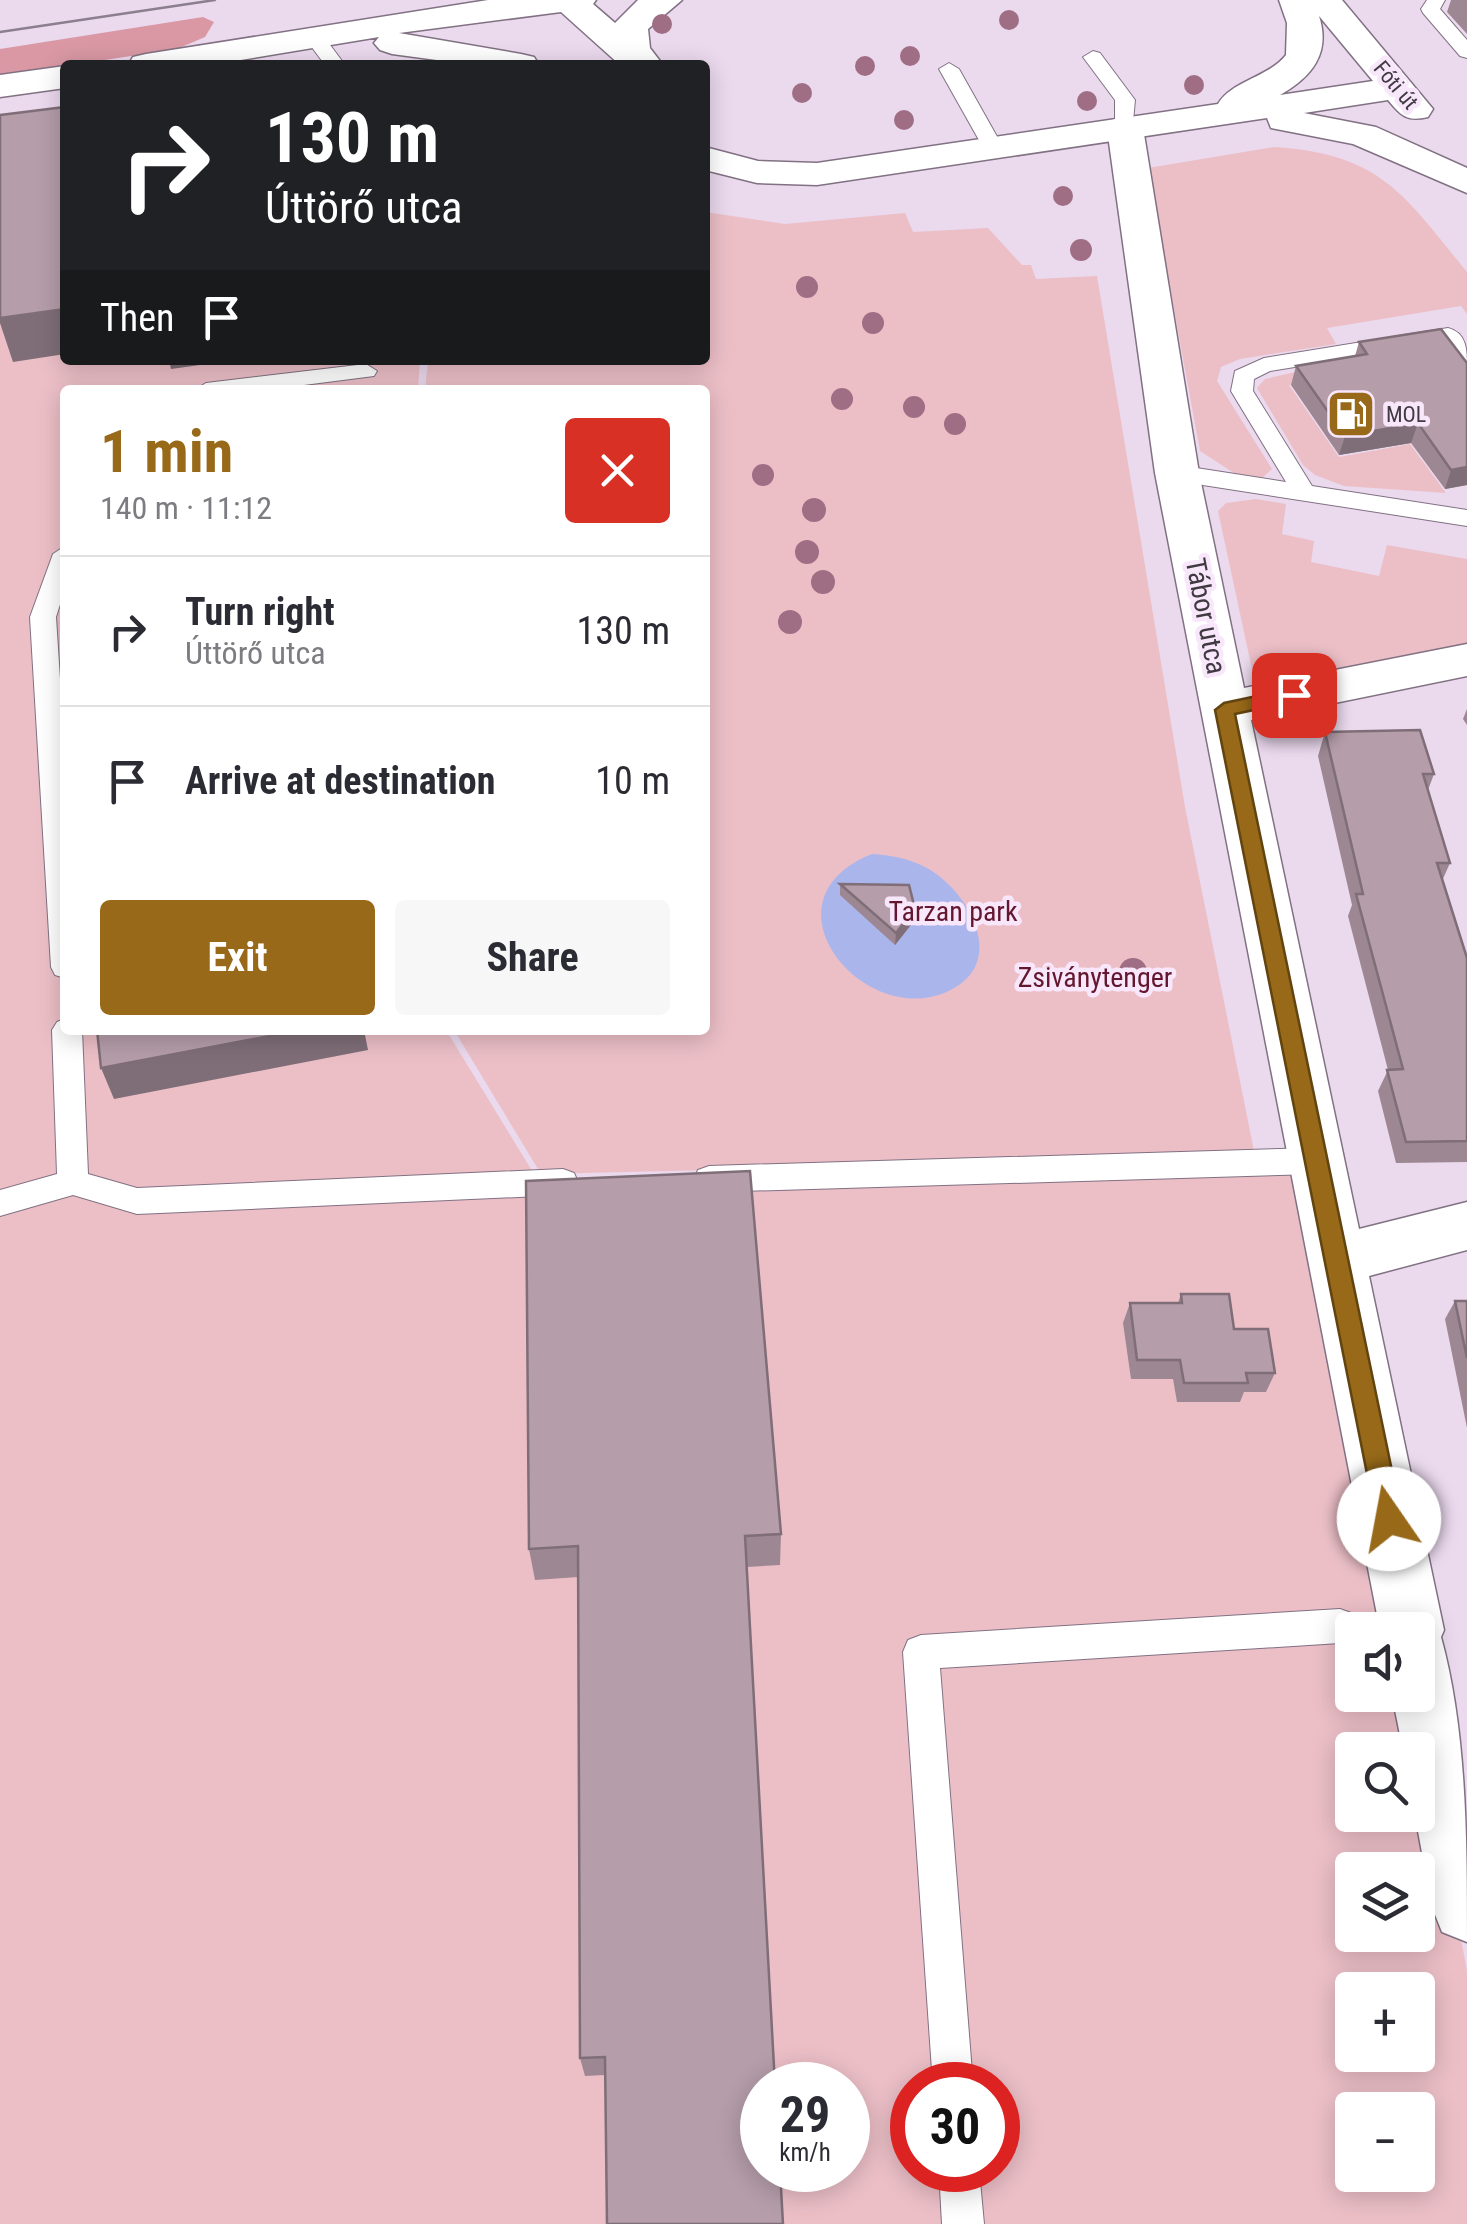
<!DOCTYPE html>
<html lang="en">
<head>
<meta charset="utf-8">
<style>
  :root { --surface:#fff; --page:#f7f7f7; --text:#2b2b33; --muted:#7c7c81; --line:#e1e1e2; --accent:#976919 }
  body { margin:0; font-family:"Roboto Condensed",sans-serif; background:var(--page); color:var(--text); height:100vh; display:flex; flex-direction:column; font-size:38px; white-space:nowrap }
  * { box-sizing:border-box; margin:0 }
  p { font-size:32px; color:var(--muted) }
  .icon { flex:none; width:55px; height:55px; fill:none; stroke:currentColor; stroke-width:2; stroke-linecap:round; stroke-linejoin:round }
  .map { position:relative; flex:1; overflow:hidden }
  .sheet { position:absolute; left:60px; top:385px; width:650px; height:650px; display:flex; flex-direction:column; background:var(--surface); border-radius:10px; box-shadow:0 5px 25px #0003 }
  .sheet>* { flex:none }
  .banner { position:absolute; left:60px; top:60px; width:650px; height:305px; border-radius:10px; box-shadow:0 5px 25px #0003; background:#202124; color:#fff; overflow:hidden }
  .buttons { position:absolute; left:1335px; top:1612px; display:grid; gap:20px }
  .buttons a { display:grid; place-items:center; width:100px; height:100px; border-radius:10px; background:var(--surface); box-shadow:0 5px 25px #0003; font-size:50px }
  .speed { position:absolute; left:740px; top:2062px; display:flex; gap:20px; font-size:50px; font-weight:700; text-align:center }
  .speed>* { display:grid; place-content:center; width:130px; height:130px; border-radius:50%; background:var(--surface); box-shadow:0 5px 25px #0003; line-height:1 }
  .speed small { font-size:25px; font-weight:400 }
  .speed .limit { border:15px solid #d22; background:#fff; color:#111 }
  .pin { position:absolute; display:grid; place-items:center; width:85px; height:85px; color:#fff; margin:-42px; border-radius:20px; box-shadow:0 5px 15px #0006 }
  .me { position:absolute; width:110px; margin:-55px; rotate:348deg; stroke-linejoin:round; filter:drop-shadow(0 0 8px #0008) }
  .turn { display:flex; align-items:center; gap:35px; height:210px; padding:0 40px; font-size:45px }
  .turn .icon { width:130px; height:130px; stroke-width:2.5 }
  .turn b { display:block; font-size:70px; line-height:85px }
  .then { display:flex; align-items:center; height:95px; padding:0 40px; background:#0003; gap:20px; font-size:38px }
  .round { display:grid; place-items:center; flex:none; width:105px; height:105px; border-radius:10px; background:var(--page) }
  .headline { display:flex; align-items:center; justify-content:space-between; height:170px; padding:0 40px }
  h1 { font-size:60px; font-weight:700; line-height:75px; color:var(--accent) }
  .button { display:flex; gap:20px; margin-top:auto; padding:20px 40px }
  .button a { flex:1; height:115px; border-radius:10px; background:var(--accent); color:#fff; font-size:40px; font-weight:700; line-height:115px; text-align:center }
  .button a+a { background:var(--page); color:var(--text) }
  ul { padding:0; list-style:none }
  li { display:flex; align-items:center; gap:30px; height:150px; padding:0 40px; border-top:2px solid var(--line) }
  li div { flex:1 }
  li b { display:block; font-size:38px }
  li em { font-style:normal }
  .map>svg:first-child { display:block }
</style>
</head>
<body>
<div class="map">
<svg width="1467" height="2224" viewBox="0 0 1467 2224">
  <rect width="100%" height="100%" fill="#ebd9ee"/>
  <!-- green -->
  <g fill="#ecbfc7" fill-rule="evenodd">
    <path d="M 65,132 L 65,360 L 420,360 L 418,390 L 65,390 L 65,1030 L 446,1030 L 537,1179 L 1012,1163 L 541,1174 L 454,1030 L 705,1030 L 705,390 L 425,390 L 428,360 L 705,360 L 705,212 L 785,224 L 905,213 L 913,232 L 988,228 L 1022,265 L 1031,265 L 1036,279 L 1097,276 L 1185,807 L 1255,1156 L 1315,1155 L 1403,1630 L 1352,1630 L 1352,1695 L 1416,1695 L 1467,1971 L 1467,2224 L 0,2224 L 0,138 ZM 1352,1750 L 1418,1750 L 1418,1815 L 1352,1815 ZM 1352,1870 L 1418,1870 L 1418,1935 L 1352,1935 ZM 1352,1990 L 1418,1990 L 1418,2055 L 1352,2055 ZM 762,2085 L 848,2085 L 848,2170 L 762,2170 ZM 912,2085 L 998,2085 L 998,2170 L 912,2170 ZM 1352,2110 L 1418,2110 L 1418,2175 L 1352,2175 Z"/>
    <path d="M 1274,147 C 1382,154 1404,195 1467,272 L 1467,314 L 1461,306 L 1327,328 L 1336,344 L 1240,359 L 1221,367 L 1217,381 L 1272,469 L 1261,479 L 1237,475 L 1200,451 L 1148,168 Z"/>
    <path d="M 1313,368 L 1359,373 L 1289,385 L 1339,457 L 1410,444 L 1446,493 L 1344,486 L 1315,475 L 1303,465 L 1257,388 L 1265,379 Z"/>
    <path d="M 1256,499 L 1286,504 L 1282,534 L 1314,541 L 1311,562 L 1379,576 L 1387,545 L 1467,559 L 1467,654 L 1256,688 L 1218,511 L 1226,503 Z"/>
  </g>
  <!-- forest -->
  <path fill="#d998a4" d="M 203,17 L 214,22 L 205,37 L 177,49 L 0,76 L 0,49 Z"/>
  <!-- water -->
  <path fill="#aab5ec" d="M 872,854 C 890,855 907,858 923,866 C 965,886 1007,956 956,987 C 871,1039 752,902 872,854 Z"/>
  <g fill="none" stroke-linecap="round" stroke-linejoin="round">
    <!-- lane casing -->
    <g stroke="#817183" stroke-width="2">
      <g id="lane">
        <path d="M 1427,0 L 1445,0 L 1440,9 L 1467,40 L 1467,58 L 1460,56 L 1423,13 L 1421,9 Z"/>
        <path d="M 315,32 L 322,34 L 345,65 L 325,65 L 305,38 Z"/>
        <path d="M 1093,51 L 1100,53 L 1135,100 L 1132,132 L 1125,134 L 1115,128 L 1115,100 L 1083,57 Z"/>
        <path d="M 949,63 L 959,69 L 1004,149 L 1001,153 L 994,155 L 984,149 L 939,69 Z"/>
        <path d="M 1448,328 C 1467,333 1467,350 1467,367 L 1459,365 L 1442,343 L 1270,371 L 1254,379 L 1253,391 L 1312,486 L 1467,510 L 1467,526 L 1177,481 L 1165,473 L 1177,465 L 1286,482 L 1231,391 L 1235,371 L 1264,358 Z"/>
        <path d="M 366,364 L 377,371 L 374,376 L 265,390 L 195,390 L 206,383 Z"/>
        <path d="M 65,546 L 65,589 L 56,617 L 65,757 L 65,978 L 55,975 L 51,967 L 30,617 L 53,554 Z"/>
        <path d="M 65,1019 L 65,1030 L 82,1030 L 88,1174 L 137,1188 L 563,1169 L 574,1173 L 578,1182 L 574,1191 L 563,1195 L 137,1214 L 73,1195 L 0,1216 L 0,1190 L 57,1174 L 52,1030 L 57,1022 Z"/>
        <path d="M 1316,1148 L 1327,1152 L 1331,1161 L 1327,1170 L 1316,1174 L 709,1192 L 698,1188 L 694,1179 L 698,1170 L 709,1166 Z"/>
        <path d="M 1340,1609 L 1365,1618 L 1371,1630 L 1352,1630 L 1352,1647 L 1340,1643 L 940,1668 L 973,2085 L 933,2085 L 903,1652 L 908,1640 L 921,1635 Z"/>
        <path d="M 939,2170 L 979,2170 L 984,2224 L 942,2224 Z"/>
      </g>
    </g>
    <!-- street casing -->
    <g stroke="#817183" stroke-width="3">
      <path id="street" d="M 1125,117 L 1138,120 L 1143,128 L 1199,473 L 1244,688 L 1467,644 L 1467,676 L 1251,720 L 1359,1229 L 1467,1202 L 1467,1250 L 1369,1276 L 1444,1630 L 1441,1637 C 1467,1731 1467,1842 1467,1942 L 1442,1932 L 1432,1907 L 1415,1815 L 1418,1750 L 1403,1750 L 1392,1695 L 1418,1695 L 1418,1630 L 1380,1630 L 1155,473 L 1107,128 L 1112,120 Z"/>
    </g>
    <!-- secondary casing -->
    <g stroke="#817183" stroke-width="3">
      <g id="secondary">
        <path d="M 488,0 L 596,0 L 593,4 L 615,23 L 638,0 L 682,0 L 648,29 L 650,48 L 663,65 L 620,65 L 561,12 L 399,33 L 521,54 L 534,57 L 539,65 L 474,65 L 392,54 L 380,50 L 374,43 L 379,37 L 210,65 L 128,65 L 133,57 L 146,54 Z"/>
        <path d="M 1279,0 L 1342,0 L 1433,109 L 1428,117 C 1407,122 1401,116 1388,100 L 1304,113 L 1376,127 L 1467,168 L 1467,193 L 1353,144 L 1271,128 L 1267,118 L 817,185 L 757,183 L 705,170 L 705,147 L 758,161 L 817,163 L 1218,104 C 1231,81 1269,77 1286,55 L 1287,23 ZM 1319,16 L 1373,81 L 1280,95 C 1312,77 1331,53 1319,16 Z"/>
        <path d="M 65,66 L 65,88 L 0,97 L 0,75 Z"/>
      </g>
    </g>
    <!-- lane -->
    <use href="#lane" fill="#fff" fill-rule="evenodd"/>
    <!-- street -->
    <use href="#street" fill="#fff" fill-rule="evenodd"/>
    <!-- secondary -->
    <use href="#secondary" fill="#fff" fill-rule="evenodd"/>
    <!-- tram -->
    <path stroke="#8b7f8d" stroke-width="2.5" d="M 0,32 L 215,0"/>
  </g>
  <!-- trees -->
  <g fill="#a06e84">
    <circle cx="1009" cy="20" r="10"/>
    <circle cx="662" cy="24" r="10"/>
    <circle cx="910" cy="56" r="10"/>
    <circle cx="865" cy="66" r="10"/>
    <circle cx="1194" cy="85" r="10"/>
    <circle cx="802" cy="93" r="10"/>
    <circle cx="1087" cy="101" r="10"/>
    <circle cx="904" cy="120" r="10"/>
    <circle cx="1063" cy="196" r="10"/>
    <circle cx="1081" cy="250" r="11"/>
    <circle cx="807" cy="287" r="11"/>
    <circle cx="873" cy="323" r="11"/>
    <circle cx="842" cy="399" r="11"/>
    <circle cx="914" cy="407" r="11"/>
    <circle cx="955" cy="424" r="11"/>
    <circle cx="763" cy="475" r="11"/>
    <circle cx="814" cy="510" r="12"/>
    <circle cx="807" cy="552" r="12"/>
    <circle cx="823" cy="582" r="12"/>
    <circle cx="790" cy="622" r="12"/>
    <circle cx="1133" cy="972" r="14"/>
  </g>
  <!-- wall -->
  <g fill="#9c8792">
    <path d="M 1451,0 L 1467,0 L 1467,34 L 1447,12 Z"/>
    <path d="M 1359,342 L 1467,363 L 1467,485 L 1445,489 L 1411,443 L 1339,455 L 1291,385 L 1296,366 L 1355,356 Z"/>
    <path d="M 1467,709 L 1467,725 L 1463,719 Z"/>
    <path d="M 1325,732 L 1434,774 L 1428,790 L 1450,863 L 1442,881 L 1467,958 L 1467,1162 L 1396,1163 L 1378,1091 L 1388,1070 L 1348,916 L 1352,905 L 1318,756 Z"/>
    <path d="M 840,884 L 914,921 L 895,945 L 840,895 Z"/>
    <path d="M 1181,1294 L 1234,1329 L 1275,1373 L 1266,1392 L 1244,1392 L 1240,1402 L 1177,1402 L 1173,1379 L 1131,1379 L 1123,1323 L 1130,1303 L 1178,1303 Z"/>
    <path d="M 1455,1301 L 1467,1301 L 1467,1428 L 1445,1319 Z"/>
    <path d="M 781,1534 L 780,1565 L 747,1567 L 605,2075 L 585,2076 L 580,2058 L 578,1577 L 535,1580 L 529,1549 Z"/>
  </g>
  <!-- shaded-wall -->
  <g fill="#7f6e77">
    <path d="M 65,309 L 65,354 L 13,362 L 0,323 L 0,318 Z"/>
    <path d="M 169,360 L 236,360 L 171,369 Z"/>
    <path d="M 1418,423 L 1411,443 L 1339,455 L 1345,436 Z"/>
    <path d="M 1467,467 L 1467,485 L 1445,489 L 1451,470 Z"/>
    <path d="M 915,909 L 914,921 L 895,945 L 896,933 Z"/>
    <path d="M 301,1030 L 364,1030 L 368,1050 L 114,1099 L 101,1068 Z"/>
  </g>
  <!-- building -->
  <g fill="#b59daa" stroke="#7f6e77" stroke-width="2.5">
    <path d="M 65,107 L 65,309 L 0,318 L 0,115 Z"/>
    <path d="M 1441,329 L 1467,363 L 1467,467 L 1451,470 L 1418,423 L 1345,436 L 1296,366 L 1367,354 L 1359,342 Z"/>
    <path d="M 1420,730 L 1434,774 L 1423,774 L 1450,863 L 1437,863 L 1467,958 L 1467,1141 L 1406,1142 L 1387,1070 L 1403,1069 L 1356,894 L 1363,894 L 1325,732 Z"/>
    <path d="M 840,884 L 909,885 L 915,909 L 896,933 Z"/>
    <path d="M 97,1030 L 301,1030 L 101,1068 Z"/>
    <path d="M 750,1171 L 781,1534 L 745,1536 L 775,2085 L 762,2085 L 762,2170 L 780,2170 L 783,2224 L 607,2224 L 605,2057 L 580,2058 L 578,1546 L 529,1549 L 526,1181 Z"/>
    <path d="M 1181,1294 L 1229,1294 L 1234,1329 L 1268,1329 L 1275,1373 L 1246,1373 L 1248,1383 L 1184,1383 L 1180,1360 L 1137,1360 L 1130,1303 L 1182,1303 Z"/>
    <path d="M 1455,1301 L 1467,1301 L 1467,1358 Z"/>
  </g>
  <!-- route -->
  <path fill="#976919" stroke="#624410" stroke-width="2.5" d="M 1294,688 L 1301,690 L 1301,700 L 1235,714 L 1402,1519 L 1398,1528 L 1389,1531 L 1380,1528 L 1376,1519 L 1215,710 L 1224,703 Z"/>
  <!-- icons -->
  <defs>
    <g id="fuel-square" transform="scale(2.5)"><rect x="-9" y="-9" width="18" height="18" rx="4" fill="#976919" stroke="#f8e7fb"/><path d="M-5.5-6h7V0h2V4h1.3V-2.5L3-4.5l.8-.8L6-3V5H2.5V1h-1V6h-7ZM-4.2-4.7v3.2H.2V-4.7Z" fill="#fff"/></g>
  </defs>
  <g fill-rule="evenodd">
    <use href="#fuel-square" x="1351" y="414"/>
  </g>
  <g text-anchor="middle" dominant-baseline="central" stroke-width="9" stroke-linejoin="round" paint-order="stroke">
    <!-- far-street labels -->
    <g font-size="22" fill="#403941" stroke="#f8e7fb">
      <text transform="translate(1396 85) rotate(50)">Fóti út</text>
    </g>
    <!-- far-poi labels -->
    <g font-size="22" fill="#403941" stroke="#f8e7fb" text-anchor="start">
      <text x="1386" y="414">MOL</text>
    </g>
    <!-- street labels -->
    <g font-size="28" fill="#403941" stroke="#f8e7fb">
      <text transform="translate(1206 616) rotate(79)">Tábor utca</text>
    </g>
    <!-- park labels -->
    <g font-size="28" fill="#63172e" stroke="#f8e7fb">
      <text x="953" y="911">Tarzan park</text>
      <text x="1095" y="977">Zsiványtenger</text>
    </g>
  </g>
</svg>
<div class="buttons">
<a><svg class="icon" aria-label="sound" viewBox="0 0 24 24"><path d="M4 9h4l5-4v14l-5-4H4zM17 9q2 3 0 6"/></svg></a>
<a><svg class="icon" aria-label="search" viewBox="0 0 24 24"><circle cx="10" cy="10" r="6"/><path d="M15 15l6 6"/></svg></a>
<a><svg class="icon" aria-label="layers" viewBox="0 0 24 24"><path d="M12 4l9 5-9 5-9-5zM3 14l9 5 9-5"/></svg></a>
<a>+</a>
<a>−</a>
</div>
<div class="speed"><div>29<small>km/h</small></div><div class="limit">30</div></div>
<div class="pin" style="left:1294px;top:695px;background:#d93025"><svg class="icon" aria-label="arrive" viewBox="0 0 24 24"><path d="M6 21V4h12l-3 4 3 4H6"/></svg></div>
<svg class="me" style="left:1389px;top:1519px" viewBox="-20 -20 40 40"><circle r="19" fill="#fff"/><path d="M0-13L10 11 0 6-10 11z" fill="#976919"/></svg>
<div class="banner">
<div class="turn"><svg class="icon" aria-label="right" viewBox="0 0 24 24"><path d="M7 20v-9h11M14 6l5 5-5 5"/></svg><div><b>130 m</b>Úttörő utca</div></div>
<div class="then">Then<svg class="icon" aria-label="arrive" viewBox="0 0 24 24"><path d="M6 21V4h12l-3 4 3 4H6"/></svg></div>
</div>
<section class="sheet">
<div class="headline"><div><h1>1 min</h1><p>140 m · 11:12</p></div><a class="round" style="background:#d93025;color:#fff"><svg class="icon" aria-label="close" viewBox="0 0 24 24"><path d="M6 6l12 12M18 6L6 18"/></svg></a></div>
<ul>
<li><svg class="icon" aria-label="right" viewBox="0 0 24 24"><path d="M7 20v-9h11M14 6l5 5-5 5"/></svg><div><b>Turn right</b><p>Úttörő utca</p></div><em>130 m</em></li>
<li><svg class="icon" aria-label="arrive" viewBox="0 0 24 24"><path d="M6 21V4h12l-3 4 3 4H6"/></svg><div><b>Arrive at destination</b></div><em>10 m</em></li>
</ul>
<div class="button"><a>Exit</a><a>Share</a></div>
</section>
</div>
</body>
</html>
